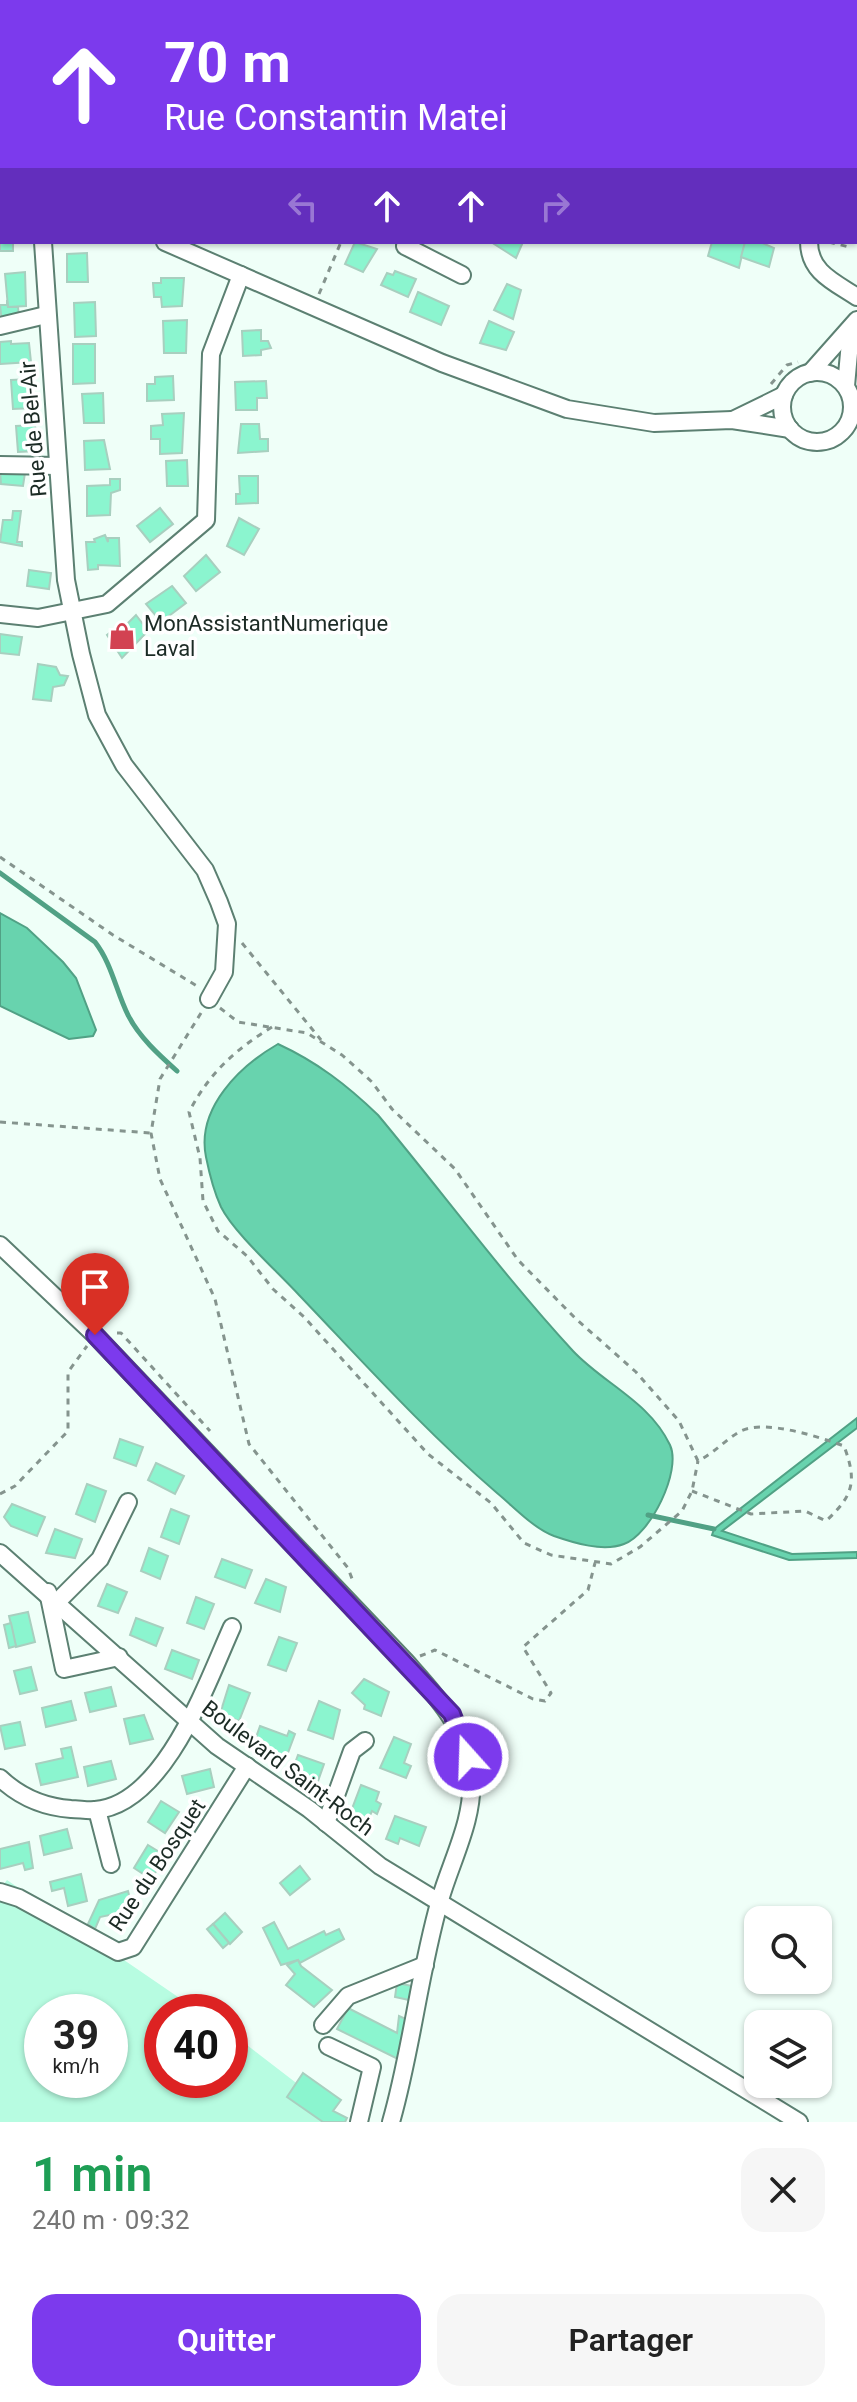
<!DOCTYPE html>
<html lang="fr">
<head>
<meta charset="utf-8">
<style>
  :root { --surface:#fff; --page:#f6f6f6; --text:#222; --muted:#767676; --accent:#7c3aed }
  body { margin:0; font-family:Roboto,sans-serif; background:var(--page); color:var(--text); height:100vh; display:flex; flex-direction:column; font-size:30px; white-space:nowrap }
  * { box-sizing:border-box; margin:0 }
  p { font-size:26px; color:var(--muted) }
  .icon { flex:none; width:44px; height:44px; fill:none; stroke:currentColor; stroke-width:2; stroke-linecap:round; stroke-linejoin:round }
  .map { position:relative; height:2122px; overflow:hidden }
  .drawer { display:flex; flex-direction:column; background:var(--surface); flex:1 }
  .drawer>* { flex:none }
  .guide { position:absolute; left:0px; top:0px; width:858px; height:244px; box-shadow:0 2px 6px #0004; background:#7c3aed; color:#fff; overflow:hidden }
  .controls { position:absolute; left:744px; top:1906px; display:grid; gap:16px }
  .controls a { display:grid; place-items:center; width:88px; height:88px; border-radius:16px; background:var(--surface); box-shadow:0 2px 6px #0004; font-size:40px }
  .speed { position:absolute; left:24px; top:1994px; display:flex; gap:16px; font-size:40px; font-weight:700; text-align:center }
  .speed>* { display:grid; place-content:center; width:104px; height:104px; border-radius:50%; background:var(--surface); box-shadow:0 2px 6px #0004; line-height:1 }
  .speed small { font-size:20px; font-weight:400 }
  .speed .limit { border:12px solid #d22; background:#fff; color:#111 }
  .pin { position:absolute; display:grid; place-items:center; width:68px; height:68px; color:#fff; margin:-82px -34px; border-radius:50% 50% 50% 0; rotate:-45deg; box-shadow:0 0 8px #0007 }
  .pin .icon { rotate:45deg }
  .me { position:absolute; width:88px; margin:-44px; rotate:340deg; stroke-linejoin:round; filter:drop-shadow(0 0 6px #0008) }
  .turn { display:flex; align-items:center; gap:28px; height:168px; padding:0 32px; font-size:36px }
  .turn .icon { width:104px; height:104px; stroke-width:2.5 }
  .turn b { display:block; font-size:56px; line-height:68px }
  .lanes { display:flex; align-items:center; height:76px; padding:0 32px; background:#0003; justify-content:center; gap:40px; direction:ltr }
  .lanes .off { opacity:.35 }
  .round { display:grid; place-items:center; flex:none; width:84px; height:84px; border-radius:24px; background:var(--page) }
  .overview { display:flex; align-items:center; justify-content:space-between; height:136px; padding:0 32px }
  h1 { font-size:48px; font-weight:600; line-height:60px; color:#1e9e55 }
  .cta { display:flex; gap:16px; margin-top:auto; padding:16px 32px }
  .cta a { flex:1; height:92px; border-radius:24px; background:var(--accent); color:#fff; font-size:32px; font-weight:600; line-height:92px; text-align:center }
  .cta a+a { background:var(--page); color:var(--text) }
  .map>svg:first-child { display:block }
</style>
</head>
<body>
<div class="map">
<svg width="857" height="2122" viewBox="0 0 857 2122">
  <rect width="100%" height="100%" fill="#effff8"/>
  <!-- green -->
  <path fill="#b7fce1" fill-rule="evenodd" d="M 7,1880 L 200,2012 L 162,2012 L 162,2080 L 230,2080 L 230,2032 L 347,2122 L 0,2122 L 0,1889 ZM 42,2012 L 110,2012 L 110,2080 L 42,2080 Z"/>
  <!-- water -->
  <g fill="#68d3ae" stroke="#51a185" stroke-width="2">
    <path d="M 0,913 L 27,928 L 63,962 L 76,978 L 96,1030 L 93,1036 L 69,1039 L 0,1006 Z"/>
    <path d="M 278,1044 C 317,1062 347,1085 378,1115 C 443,1193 504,1276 573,1351 C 604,1384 649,1401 670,1445 C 682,1471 650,1535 624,1544 C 603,1552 574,1543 554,1536 C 533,1528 514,1507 497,1493 C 426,1432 363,1362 299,1295 C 278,1272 234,1233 221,1207 C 215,1194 209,1172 206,1157 C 196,1108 240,1066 278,1044 Z"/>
    <path d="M 857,1418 L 857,1428 L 722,1531 L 792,1554 L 857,1552 L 857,1558 L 789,1560 L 712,1535 L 714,1529 Z"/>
  </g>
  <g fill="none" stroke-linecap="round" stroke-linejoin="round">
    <!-- stream -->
    <g stroke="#51a185" stroke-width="5">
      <path d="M 0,873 L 95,942 C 112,964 116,991 128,1015 C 139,1037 159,1055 177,1071"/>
      <path d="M 648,1515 L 714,1529"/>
    </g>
  </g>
  <!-- building -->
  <g fill="#8bf5cf" stroke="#a8cfbf" stroke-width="2">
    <path d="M 0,214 L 2,242 L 13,242 L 13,251 L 0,251 Z"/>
    <path d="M 355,242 L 377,249 L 363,272 L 345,264 Z"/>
    <path d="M 491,242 L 523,242 L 516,258 Z"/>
    <path d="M 712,242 L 745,242 L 739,268 L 708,256 Z"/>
    <path d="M 745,242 L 760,242 L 774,248 L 769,267 L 741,257 Z"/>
    <path d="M 87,253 L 88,282 L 67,282 L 67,254 Z"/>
    <path d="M 395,271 L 416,279 L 408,297 L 381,285 L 387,273 L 393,275 Z"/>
    <path d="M 25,272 L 26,306 L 8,307 L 5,274 Z"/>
    <path d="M 161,278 L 184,278 L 182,306 L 162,307 L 161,297 L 154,297 L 153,283 L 161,283 Z"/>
    <path d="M 507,284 L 521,290 L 513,319 L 494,310 Z"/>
    <path d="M 418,292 L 449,306 L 441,325 L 410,312 Z"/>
    <path d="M 7,300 L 8,307 L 18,307 L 19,317 L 2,323 L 0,305 L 7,305 Z"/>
    <path d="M 95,302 L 96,336 L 75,337 L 74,303 Z"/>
    <path d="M 187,320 L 186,353 L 164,353 L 163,321 Z"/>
    <path d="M 489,321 L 514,332 L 506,350 L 480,343 Z"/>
    <path d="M 261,330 L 261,341 L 268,341 L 271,348 L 261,350 L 261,355 L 243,356 L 242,331 Z"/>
    <path d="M 11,341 L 11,344 L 29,343 L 31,362 L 0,364 L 0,342 Z"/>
    <path d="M 73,344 L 95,344 L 95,383 L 73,384 Z"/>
    <path d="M 173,376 L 174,400 L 147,401 L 147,384 L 155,384 L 155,377 Z"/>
    <path d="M 32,379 L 34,408 L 13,409 L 11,380 Z"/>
    <path d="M 266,381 L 267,398 L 257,398 L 257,410 L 236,410 L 235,382 Z"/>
    <path d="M 103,393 L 104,423 L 84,423 L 82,394 Z"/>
    <path d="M 184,413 L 182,453 L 160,454 L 160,439 L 151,439 L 151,426 L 163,425 L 162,414 Z"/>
    <path d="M 241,424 L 259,424 L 260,439 L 268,439 L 268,451 L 238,453 Z"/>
    <path d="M 35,425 L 37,451 L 18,452 L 16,426 Z"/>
    <path d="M 104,440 L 110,469 L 85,470 L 84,441 Z"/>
    <path d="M 187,460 L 188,486 L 167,486 L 166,461 Z"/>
    <path d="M 0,471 L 25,473 L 23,486 L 1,484 Z"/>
    <path d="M 239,476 L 258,476 L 258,503 L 236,504 L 236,494 L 240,494 Z"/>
    <path d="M 110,479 L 120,479 L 120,490 L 111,493 L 110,515 L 87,516 L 87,486 L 110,485 Z"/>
    <path d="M 160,508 L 173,524 L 150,542 L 137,526 Z"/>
    <path d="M 13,511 L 21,511 L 17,542 L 22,542 L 22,546 L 0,542 L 3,520 L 12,520 Z"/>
    <path d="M 239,518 L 259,529 L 244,555 L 227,546 Z"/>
    <path d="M 105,535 L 108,542 L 108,538 L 119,538 L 120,566 L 98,565 L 98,569 L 88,570 L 86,542 L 95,542 L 94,539 Z"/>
    <path d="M 206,555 L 220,572 L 196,591 L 184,576 Z"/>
    <path d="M 29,570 L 51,573 L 49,589 L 27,586 Z"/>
    <path d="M 172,586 L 186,603 L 161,622 L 146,604 Z"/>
    <path d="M 136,615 L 148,631 L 122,658 L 107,635 L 118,626 L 122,629 Z"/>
    <path d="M 0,634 L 22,637 L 19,655 L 0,653 Z"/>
    <path d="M 38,664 L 56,667 L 60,675 L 68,676 L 64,685 L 53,687 L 51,701 L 33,699 Z"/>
    <path d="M 120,1439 L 143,1447 L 136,1466 L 114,1458 Z"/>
    <path d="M 156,1463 L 184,1476 L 175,1494 L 148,1480 Z"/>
    <path d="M 87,1484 L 106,1491 L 95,1522 L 76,1514 Z"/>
    <path d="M 12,1504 L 45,1517 L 37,1536 L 11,1526 L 4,1517 Z"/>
    <path d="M 171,1509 L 189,1516 L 179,1544 L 161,1537 Z"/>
    <path d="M 55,1529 L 82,1539 L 75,1558 L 46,1553 Z"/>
    <path d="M 149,1548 L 168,1556 L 160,1579 L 141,1571 Z"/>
    <path d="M 222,1559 L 252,1570 L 245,1588 L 215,1577 Z"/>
    <path d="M 266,1579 L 286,1587 L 280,1612 L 255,1603 Z"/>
    <path d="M 107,1584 L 127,1592 L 118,1613 L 98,1606 Z"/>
    <path d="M 196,1597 L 214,1604 L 204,1629 L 187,1623 Z"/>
    <path d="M 28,1612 L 35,1642 L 16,1647 L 9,1616 Z"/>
    <path d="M 136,1618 L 163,1628 L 156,1646 L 130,1635 Z"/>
    <path d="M 11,1623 L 16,1646 L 9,1648 L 4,1625 Z"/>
    <path d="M 279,1637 L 297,1643 L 286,1671 L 268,1665 Z"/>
    <path d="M 172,1650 L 199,1660 L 192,1679 L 165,1669 Z"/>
    <path d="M 31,1667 L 37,1690 L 20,1694 L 14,1671 Z"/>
    <path d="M 364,1679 L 389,1692 L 381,1716 L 364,1709 L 365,1705 L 352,1693 Z"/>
    <path d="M 229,1685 L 250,1693 L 239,1721 L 220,1714 Z"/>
    <path d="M 111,1687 L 116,1706 L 90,1712 L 85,1693 Z"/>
    <path d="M 71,1701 L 76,1720 L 46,1727 L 42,1708 Z"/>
    <path d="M 319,1701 L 340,1710 L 333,1739 L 308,1730 Z"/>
    <path d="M 144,1715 L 153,1739 L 130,1744 L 124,1719 Z"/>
    <path d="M 20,1722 L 25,1745 L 5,1749 L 0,1726 Z"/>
    <path d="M 260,1726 L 287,1736 L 289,1731 L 295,1734 L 286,1758 L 253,1746 Z"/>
    <path d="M 394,1737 L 411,1744 L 404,1763 L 411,1766 L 406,1778 L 380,1768 Z"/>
    <path d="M 71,1747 L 78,1777 L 41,1785 L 36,1764 L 63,1758 L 61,1749 Z"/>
    <path d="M 298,1755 L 324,1764 L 317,1784 L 291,1774 Z"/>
    <path d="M 111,1761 L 116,1779 L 88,1786 L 84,1767 Z"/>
    <path d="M 210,1769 L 214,1787 L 187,1794 L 182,1776 Z"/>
    <path d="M 361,1785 L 379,1792 L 376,1801 L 381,1804 L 377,1814 L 372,1811 L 368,1820 L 350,1814 Z"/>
    <path d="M 161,1801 L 179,1812 L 165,1833 L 148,1822 Z"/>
    <path d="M 395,1816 L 426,1827 L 419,1846 L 400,1838 L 398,1844 L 386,1839 Z"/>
    <path d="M 67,1829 L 72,1848 L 44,1855 L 40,1836 Z"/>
    <path d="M 29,1842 L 33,1868 L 25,1870 L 23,1863 L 0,1869 L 0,1849 Z"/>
    <path d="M 148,1845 L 166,1856 L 151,1879 L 134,1868 Z"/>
    <path d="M 300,1866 L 310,1879 L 290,1895 L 280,1883 Z"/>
    <path d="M 81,1874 L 87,1901 L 68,1906 L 64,1888 L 52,1891 L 50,1882 Z"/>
    <path d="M 128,1891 L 133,1910 L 100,1917 L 95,1929 L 88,1924 L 99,1900 Z"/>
    <path d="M 225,1913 L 242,1932 L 230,1944 L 213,1924 Z"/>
    <path d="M 274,1922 L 288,1949 L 324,1931 L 326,1935 L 339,1929 L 344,1939 L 300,1963 L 298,1960 L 281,1965 L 263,1928 Z"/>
    <path d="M 213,1924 L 229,1943 L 223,1948 L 207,1929 Z"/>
    <path d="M 298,1960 L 301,1966 L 332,1990 L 314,2007 L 286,1985 L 295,1974 L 287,1965 Z"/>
    <path d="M 397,1983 L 412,1986 L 409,2000 L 395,1997 Z"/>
    <path d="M 348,2008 L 397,2033 L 399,2016 L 406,2019 L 398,2059 L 337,2029 Z"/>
    <path d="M 303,2073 L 341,2100 L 333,2111 L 347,2118 L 345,2122 L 323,2122 L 287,2097 Z"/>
  </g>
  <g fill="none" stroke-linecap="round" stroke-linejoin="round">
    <!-- minor casing -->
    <g stroke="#5c8072" stroke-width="20">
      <g id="minor">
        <path d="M 469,0 L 470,2"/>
        <path d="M 714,0 L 722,2"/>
        <path d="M 50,2 L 51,0"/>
        <path d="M 270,2 L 270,0"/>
        <path d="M 675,2 L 675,0"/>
        <path d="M 780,2 L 781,0"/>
        <path d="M 856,87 L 857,87"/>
        <path d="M 0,141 L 2,145"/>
        <path d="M 0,169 L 2,170"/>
        <path d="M 856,232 L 857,233"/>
        <path d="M 43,242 L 66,580 L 81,654 L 97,715 L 124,765 L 205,870 L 219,902 L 227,924 L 224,972 L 209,999"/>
        <path d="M 165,242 L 442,363 L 567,409 L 654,423 L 732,420 L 790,429"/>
        <path d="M 407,242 L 405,246 L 462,275"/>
        <path d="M 809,242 C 809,272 834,282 857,297"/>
        <path d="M 0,326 L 46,315"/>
        <circle cx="817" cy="407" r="35"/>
        <path d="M 810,373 L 857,320"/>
        <path d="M 846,386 L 851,331"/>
        <path d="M 733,420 L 784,395"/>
        <path d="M 0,465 L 58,466"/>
        <path d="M 0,614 L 38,618 L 107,604 L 206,520 L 211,354 L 241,275"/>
        <path d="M 0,1245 L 95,1335 L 406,1662 C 437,1697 466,1726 471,1776 C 475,1818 451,1861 440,1900 C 419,1973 412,2049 391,2122"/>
        <path d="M 0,1553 L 217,1746 L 309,1809 L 380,1866 L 799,2122"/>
        <path d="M 48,1592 L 64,1669 L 119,1657"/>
        <path d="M 58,1601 L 100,1559 L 128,1502"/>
        <path d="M 0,1778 C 20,1797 43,1807 71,1809 C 79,1809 88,1811 95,1810 C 165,1805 208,1680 232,1627"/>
        <path d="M 97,1810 L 111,1864"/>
        <path d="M 326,1823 L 352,1751 L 365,1741"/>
        <path d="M 0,1892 L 19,1898 L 118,1952 L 133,1947 L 247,1766"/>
        <path d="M 323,2025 L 348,1996 L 425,1965"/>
        <path d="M 328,2046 L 372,2067 L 359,2122"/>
      </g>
    </g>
    <!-- path -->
    <g stroke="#85948e" stroke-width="3" stroke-dasharray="6 6" stroke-linecap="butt">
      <path d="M 829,242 L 849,247"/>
      <path d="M 319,294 L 341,242"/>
      <path d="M 771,384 L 787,365 L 798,362"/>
      <path d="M 0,857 L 113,935 L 197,986"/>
      <path d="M 242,943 L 321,1040"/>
      <path d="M 220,1008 L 238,1022 L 307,1033 L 342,1055 L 372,1082 L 392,1109 L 455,1169 L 518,1260 L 575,1318 L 636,1372 L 679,1421 L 698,1461 C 714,1453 724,1441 739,1432 C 763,1418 819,1437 844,1446 C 857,1481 854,1495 826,1521 L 805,1511 L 751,1514 L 692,1491"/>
      <path d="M 201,1013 L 160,1079 L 151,1133 L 160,1179 L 215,1299 L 249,1444 L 348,1568 L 354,1584"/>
      <path d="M 272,1027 C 235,1050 210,1072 189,1112 L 200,1158 L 203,1201 L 218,1231 L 247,1256 L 273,1289 L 304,1317 L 428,1454 L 491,1503 L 524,1543 L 551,1555 L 611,1564 L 640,1547 L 682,1511 L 692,1491 L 698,1461"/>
      <path d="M 0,1122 L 151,1133"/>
      <path d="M 117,1333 L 121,1333 L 210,1431"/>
      <path d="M 0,1494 L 15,1486 L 68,1431 L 68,1372 L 87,1346"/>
      <path d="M 420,1656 L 435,1650 L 533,1699 L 545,1701 L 551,1693 L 523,1647 L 588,1590 L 595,1563"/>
    </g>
    <!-- minor -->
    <use href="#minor" stroke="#fff" stroke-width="16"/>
  </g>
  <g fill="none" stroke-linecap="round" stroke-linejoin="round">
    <!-- route casing -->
    <g stroke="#51269a" stroke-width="20">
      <path id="route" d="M 95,1335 L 452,1714 L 468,1757"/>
    </g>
    <!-- route -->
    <use href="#route" stroke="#7c3aed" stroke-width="14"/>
  </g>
  <!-- icons -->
  <defs>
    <g id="shop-bare" transform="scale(2.16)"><path d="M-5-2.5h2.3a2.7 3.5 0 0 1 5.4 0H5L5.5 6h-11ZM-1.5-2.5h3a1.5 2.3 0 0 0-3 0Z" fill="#d24252" stroke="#fff" stroke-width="2.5" paint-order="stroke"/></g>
  </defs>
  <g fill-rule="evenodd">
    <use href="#shop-bare" x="122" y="636"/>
  </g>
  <g text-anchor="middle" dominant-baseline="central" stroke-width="7" stroke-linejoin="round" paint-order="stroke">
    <!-- street labels -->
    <g font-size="22" fill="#1c2b25" stroke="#fff">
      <text transform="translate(33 429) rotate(-95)">Rue de Bel-Air</text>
      <text transform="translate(288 1768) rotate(37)">Boulevard Saint-Roch</text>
      <text transform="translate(157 1865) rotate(-56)">Rue du Bosquet</text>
    </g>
    <!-- poi labels -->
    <g font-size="22" fill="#1c2b25" stroke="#fff" text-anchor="start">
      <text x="144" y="623">MonAssistantNumerique<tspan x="144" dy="25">Laval</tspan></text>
    </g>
  </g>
</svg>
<div class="controls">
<a><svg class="icon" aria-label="search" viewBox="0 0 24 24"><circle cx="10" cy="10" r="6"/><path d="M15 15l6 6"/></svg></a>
<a><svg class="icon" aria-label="layers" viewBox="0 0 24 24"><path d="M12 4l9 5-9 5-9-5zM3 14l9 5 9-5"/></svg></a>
</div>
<div class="speed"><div>39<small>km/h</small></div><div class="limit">40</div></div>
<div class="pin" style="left:95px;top:1335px;background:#d93025"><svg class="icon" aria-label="arrive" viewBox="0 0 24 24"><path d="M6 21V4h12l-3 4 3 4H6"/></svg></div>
<svg class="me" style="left:468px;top:1757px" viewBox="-20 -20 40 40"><circle r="17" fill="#7c3aed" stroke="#fff" stroke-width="3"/><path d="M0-11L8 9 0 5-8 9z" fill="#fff"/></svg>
<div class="guide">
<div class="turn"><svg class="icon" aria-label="ahead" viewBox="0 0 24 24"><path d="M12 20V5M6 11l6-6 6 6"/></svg><div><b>70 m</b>Rue Constantin Matei</div></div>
<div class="lanes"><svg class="icon off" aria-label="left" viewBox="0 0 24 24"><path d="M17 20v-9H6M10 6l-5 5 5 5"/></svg><svg class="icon" aria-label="ahead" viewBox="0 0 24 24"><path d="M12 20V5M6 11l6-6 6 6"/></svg><svg class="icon" aria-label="ahead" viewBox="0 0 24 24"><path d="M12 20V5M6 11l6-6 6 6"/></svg><svg class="icon off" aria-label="right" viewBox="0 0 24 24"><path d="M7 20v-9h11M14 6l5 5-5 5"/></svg></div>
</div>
</div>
<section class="drawer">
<div class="overview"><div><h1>1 min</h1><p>240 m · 09:32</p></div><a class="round"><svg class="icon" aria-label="close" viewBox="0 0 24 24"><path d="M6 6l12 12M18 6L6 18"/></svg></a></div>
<div class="cta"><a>Quitter</a><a>Partager</a></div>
</section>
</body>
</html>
